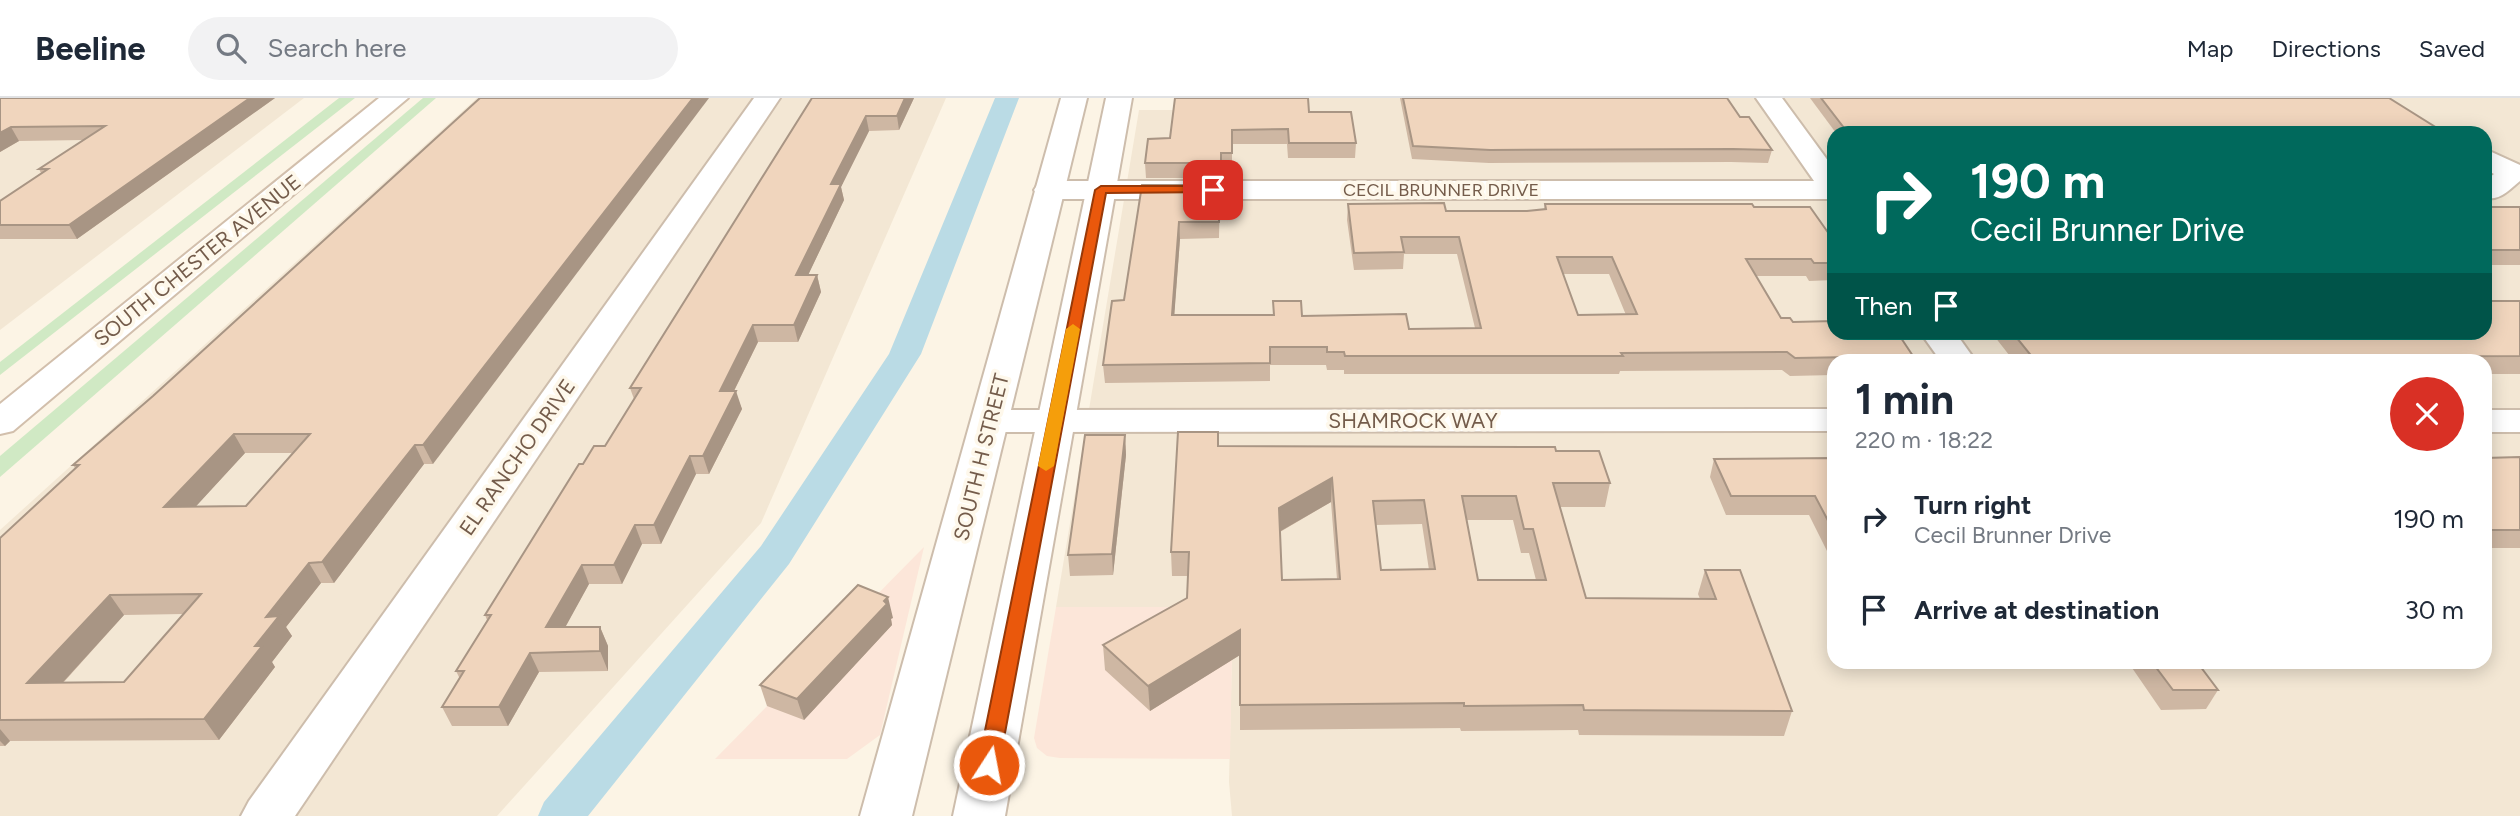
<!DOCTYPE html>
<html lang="en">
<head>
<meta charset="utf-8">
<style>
  :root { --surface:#fff; --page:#f2f2f3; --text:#1f2937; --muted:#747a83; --line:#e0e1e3 }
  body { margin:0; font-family:Figtree,sans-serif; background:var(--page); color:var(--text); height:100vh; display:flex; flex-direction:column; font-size:26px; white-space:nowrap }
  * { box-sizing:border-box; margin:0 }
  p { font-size:23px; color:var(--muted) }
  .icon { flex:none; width:38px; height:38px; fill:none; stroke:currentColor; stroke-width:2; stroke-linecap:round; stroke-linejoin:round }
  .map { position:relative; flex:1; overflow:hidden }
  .sheet { position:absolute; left:1827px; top:256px; width:665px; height:315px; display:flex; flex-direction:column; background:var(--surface); border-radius:21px; box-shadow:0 4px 18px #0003 }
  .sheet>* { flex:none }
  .hud { position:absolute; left:1827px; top:28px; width:665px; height:214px; border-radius:21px; box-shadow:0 4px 18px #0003; background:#00695c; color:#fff; overflow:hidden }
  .pin { position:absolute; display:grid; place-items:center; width:60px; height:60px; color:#fff; margin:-30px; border-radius:14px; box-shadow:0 4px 10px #0006 }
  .me { position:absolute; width:77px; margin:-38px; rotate:11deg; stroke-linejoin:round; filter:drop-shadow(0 0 5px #0008) }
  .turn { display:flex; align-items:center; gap:24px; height:147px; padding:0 28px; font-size:32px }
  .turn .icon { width:91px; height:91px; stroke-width:2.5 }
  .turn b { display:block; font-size:49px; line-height:60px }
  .then { display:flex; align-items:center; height:66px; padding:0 28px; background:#0003; gap:14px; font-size:26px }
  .round { display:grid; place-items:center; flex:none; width:74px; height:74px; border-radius:37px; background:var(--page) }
  .head { display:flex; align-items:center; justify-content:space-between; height:119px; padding:0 28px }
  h1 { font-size:42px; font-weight:700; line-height:52px }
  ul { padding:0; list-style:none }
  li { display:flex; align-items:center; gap:21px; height:91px; padding:0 28px }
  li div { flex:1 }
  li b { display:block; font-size:26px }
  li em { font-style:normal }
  header { display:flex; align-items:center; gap:42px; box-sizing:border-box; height:98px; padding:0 35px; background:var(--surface); border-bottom:2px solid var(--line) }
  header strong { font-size:33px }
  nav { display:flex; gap:38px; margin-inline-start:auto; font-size:24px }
  .search { width:490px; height:63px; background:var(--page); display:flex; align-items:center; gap:18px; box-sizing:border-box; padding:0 24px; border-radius:38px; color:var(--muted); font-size:26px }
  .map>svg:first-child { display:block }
</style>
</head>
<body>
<header>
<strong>Beeline</strong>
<div class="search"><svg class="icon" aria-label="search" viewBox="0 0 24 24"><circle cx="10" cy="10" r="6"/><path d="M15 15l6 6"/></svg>Search here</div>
<nav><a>Map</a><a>Directions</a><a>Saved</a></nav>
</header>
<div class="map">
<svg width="2520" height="718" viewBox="0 0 2520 718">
  <rect width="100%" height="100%" fill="#fcf4e5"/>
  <!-- residential -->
  <g fill="#f3e7d4" fill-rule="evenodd">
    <path d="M 0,0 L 304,0 L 0,232 Z"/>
    <path d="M 477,0 L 946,0 L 761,425 L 497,718 L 0,718 L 0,432 Z"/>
    <path d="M 1259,0 L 2520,0 L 2520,718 L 1232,718 L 1229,684 L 1233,510 L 1056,509 L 1139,12 L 1259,12 ZM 1834,35 L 2485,35 L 2485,234 L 1834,234 ZM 1834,262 L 2485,262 L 2485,564 L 1834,564 Z"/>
  </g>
  <!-- commercial -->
  <g fill="#fce6d9">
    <path d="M 924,449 L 880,637 L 847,661 L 715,661 Z"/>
    <path d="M 1056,509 L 1233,509 L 1230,661 L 1060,660 L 1047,658 L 1037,650 L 1034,640 Z"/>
  </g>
  <!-- green -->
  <g fill="#d0e9c4">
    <path d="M 339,0 L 355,0 L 0,277 L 0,264 Z"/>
    <path d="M 423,0 L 436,0 L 0,379 L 0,358 Z"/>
  </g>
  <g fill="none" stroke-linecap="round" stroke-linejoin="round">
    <!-- canal -->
    <path fill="#badbe5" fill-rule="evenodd" d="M 995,0 L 1019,0 L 921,256 L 789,466 L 588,718 L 538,718 L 544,704 L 761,448 L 889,256 Z"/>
    <!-- minor casing -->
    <g stroke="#cdbdac" stroke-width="4">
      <g id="minor">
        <path d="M 754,0 L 780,0 L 295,718 L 241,718 L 249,703 Z"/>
        <path d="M 1756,0 L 1782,0 L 1834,71 L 1834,101 L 1048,101 L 1038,98 L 1034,92 L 1038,86 L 1048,83 L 1814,83 Z"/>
        <path d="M 2485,51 L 2520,67 L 2520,83 C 2509,92 2500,103 2485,100 L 2485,83 L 2494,76 L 2485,71 Z"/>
        <path d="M 1920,234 L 1955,234 L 1975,262 L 1940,262 Z"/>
        <path d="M 1834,311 L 1834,333 L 991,334 L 978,331 L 972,323 L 978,315 L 991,312 Z"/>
        <rect x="2485" y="312" width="35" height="22"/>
      </g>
    </g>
    <!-- tertiary casing -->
    <g stroke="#cdbdac" stroke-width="4">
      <g id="tertiary">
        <path d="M 1061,0 L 1087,0 L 912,718 L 860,718 Z"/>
        <path d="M 1106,0 L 1132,0 L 1005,718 L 953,718 Z"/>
      </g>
    </g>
    <!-- secondary casing -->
    <g stroke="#d2bfac" stroke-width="4">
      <path id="secondary" d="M 379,0 L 408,0 L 13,333 L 0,336 L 0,306 Z"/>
    </g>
    <!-- minor -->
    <use href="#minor" fill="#fff" fill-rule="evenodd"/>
    <!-- tertiary -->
    <use href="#tertiary" fill="#fff" fill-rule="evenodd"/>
    <!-- secondary -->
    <use href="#secondary" fill="#fff" fill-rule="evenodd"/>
  </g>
  <!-- wall -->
  <g fill="#ceb7a3" fill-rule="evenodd">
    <path d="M 0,0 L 275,0 L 77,141 L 0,141 L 0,103 L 41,75 L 39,71 L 84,42 L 19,43 L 0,54 Z"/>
    <path d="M 480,0 L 433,366 L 424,366 L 334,485 L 321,485 L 286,529 L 292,538 L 272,564 L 275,569 L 219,642 L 10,643 L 5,648 L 0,648 L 0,440 L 75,370 L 73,367 L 153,298 ZM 245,355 L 292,355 L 246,408 L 195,409 ZM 183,516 L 124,584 L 63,585 L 124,517 Z"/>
    <path d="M 812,0 L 914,0 L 899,32 L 869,33 L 841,89 L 844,102 L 808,177 L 817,177 L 821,194 L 798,244 L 758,244 L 734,293 L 742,311 L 709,376 L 696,376 L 661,446 L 642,446 L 622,486 L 589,486 L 565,529 L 600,529 L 608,548 L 608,573 L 539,574 L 508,628 L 452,628 L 442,609 L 460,581 L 456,573 L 487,522 L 485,517 L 583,366 L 605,348 L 634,301 L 630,290 Z"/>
    <path d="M 1400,0 L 1727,0 L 1740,19 L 1772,52 L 1768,65 L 1731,64 L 1489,65 L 1412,61 Z"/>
    <path d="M 1810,0 L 2389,0 L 2445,35 L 1836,35 Z"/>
    <path d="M 1309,14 L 1356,45 L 1355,60 L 1288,60 L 1287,46 L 1232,46 L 1232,70 L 1222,70 L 1221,80 L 1146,80 L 1145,65 L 1170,40 Z"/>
    <path d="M 1142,87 L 1220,87 L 1219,140 L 1180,141 L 1174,217 L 1302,218 L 1409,231 L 1475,230 L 1457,156 L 1404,156 L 1403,171 L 1354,172 L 1347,122 L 1348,106 L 1446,113 L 1527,113 L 1544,111 L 1545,106 L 1754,109 L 1834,143 L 1834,182 L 1809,183 L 1806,178 L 1756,178 L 1781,220 L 1913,258 L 1911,262 L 1834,262 L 1834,277 L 1790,278 L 1782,272 L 1620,273 L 1619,276 L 1344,276 L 1344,272 L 1327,272 L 1326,267 L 1270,267 L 1270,283 L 1105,285 L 1103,267 L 1124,202 ZM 1563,176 L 1609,176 L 1626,217 L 1578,217 Z"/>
    <rect x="2485" y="109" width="35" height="58"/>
    <path d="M 2520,203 L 2520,276 L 2485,276 L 2485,262 L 2013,262 L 1991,234 L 2485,234 Z"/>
    <path d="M 1218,334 L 1218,348 L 1556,353 L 1610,385 L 1605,409 L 1560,409 L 1586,500 L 1700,501 L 1698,496 L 1705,472 L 1792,613 L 1784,638 L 1579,637 L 1578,632 L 1461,633 L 1460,630 L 1240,632 L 1240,557 L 1150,613 L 1105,572 L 1103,547 L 1187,500 L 1188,478 L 1172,478 L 1171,454 ZM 1331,404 L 1337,481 L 1282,482 L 1280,434 ZM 1467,422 L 1513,422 L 1521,455 L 1529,455 L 1536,482 L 1478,482 ZM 1422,426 L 1429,472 L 1381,472 L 1375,427 Z"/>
    <path d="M 1125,337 L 1126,357 L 1113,477 L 1070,478 L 1068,457 Z"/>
    <path d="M 2520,359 L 2520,450 L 2485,450 L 2485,360 Z"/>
    <path d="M 1834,360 L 1834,453 L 1827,453 L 1809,417 L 1726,417 L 1710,379 L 1714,361 Z"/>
    <path d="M 893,520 L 891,521 L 892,527 L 804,622 L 767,608 L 760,587 Z"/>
    <path d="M 2128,564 L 2197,564 L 2218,592 L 2206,611 L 2161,612 Z"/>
  </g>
  <!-- shaded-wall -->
  <g fill="#a89584">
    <path d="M 250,0 L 275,0 L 77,141 L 69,127 Z"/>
    <path d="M 693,0 L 709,0 L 433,366 L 423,347 Z"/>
    <path d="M 905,0 L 914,0 L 899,32 L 897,18 Z"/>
    <path d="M 866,18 L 869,33 L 841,89 L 844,102 L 800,194 L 796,177 L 831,86 Z"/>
    <path d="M 11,29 L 19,43 L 0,54 L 0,35 Z"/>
    <path d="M 1179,124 L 1180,141 L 1173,235 L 1172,217 Z"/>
    <path d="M 817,177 L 821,194 L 798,244 L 794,227 Z"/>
    <path d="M 753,227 L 758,244 L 725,311 L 720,293 Z"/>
    <path d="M 736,293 L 742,311 L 709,376 L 703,358 Z"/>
    <path d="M 234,336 L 245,355 L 177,429 L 164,409 Z"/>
    <path d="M 1125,337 L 1126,357 L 1113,477 L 1112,456 Z"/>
    <path d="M 415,347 L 424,366 L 334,485 L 322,464 Z"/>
    <path d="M 690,358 L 696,376 L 661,446 L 654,427 Z"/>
    <path d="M 1332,380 L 1331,404 L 1279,434 L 1279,410 Z"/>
    <path d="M 635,427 L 642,446 L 622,486 L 614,467 Z"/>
    <path d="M 309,465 L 321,485 L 286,529 L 292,538 L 272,564 L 275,569 L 219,642 L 204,621 L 255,548 L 266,519 Z"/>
    <path d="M 582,467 L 589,486 L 555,548 L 546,529 Z"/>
    <path d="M 110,497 L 124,517 L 44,605 L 27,585 Z"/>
    <path d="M 888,499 L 893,520 L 891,521 L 892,527 L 804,622 L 797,601 Z"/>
    <path d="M 600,529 L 608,548 L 608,573 L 600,553 Z"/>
    <path d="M 1240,532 L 1240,557 L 1150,613 L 1148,588 Z"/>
    <path d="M 530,555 L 539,574 L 508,628 L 499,609 Z"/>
    <path d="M 0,631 L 10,643 L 5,648 L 0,643 Z"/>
  </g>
  <!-- building -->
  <g fill="#f0d5bd" stroke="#a89584" stroke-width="2" fill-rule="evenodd">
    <path d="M 0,0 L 250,0 L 69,127 L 0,127 L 0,103 L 48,71 L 39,71 L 105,28 L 11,29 L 0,35 Z"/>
    <path d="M 480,0 L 693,0 L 423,347 L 415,347 L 322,464 L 309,465 L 266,519 L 279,518 L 255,548 L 262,548 L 204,621 L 0,622 L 0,440 L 79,367 L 73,367 L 153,298 ZM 234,336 L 310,336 L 246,408 L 164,409 ZM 201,496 L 124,584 L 27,585 L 110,497 Z"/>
    <path d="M 812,0 L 905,0 L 897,18 L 866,18 L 831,86 L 841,86 L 796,177 L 817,177 L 794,227 L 753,227 L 720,293 L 736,293 L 703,358 L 690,358 L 654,427 L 635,427 L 614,467 L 582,467 L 546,529 L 600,529 L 600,553 L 530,555 L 499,609 L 442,609 L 464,573 L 456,573 L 491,517 L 485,517 L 579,366 L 583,366 L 594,348 L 605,348 L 641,290 L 630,290 Z"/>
    <path d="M 1175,0 L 1308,0 L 1309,14 L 1351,14 L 1356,45 L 1289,45 L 1288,31 L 1232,32 L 1232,55 L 1221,55 L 1221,65 L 1145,65 L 1148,41 L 1170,40 Z"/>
    <path d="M 1403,0 L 1727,0 L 1740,19 L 1749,19 L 1772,52 L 1733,51 L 1490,52 L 1413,48 Z"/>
    <path d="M 1821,0 L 2389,0 L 2445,35 L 1848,35 Z"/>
    <path d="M 1142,87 L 1220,87 L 1219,124 L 1179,124 L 1172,217 L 1274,217 L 1273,203 L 1301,203 L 1302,218 L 1406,216 L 1409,231 L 1481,230 L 1459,139 L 1401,139 L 1404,154 L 1354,155 L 1348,106 L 1444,105 L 1446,113 L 1527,113 L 1546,111 L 1545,106 L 1752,106 L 1754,109 L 1810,109 L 1834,143 L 1834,165 L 1814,165 L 1811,161 L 1746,161 L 1781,220 L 1790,220 L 1793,224 L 1834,223 L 1834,234 L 1897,234 L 1913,258 L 1795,260 L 1787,254 L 1621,255 L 1623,258 L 1345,258 L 1344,254 L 1327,254 L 1327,249 L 1270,249 L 1270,265 L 1103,267 L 1112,203 L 1124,202 ZM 1557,159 L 1612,159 L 1637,216 L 1578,217 Z"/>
    <rect x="2485" y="109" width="35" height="43"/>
    <path d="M 2485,203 L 2520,203 L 2520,258 L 2033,260 L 2012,234 L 2485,234 Z"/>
    <path d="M 1178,334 L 1218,334 L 1218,348 L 1555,349 L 1556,353 L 1599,353 L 1610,385 L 1553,385 L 1586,500 L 1716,501 L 1705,472 L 1740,472 L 1792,613 L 1584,612 L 1583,607 L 1464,608 L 1464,605 L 1240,607 L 1240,532 L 1148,588 L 1103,547 L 1187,500 L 1189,454 L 1171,454 ZM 1332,380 L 1340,481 L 1282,482 L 1279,410 ZM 1462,398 L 1516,398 L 1524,431 L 1533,431 L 1546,482 L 1478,482 ZM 1424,402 L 1435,471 L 1381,472 L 1373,403 Z"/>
    <path d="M 1085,337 L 1125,337 L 1112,456 L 1068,457 Z"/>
    <path d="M 2520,359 L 2520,432 L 2485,432 L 2485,360 Z"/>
    <path d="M 1834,360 L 1834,434 L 1815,398 L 1731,398 L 1714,361 Z"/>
    <path d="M 858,487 L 888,499 L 884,503 L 887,506 L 797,601 L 760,587 Z"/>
    <path d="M 2152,564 L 2197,564 L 2218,592 L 2173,592 Z"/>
  </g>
  <!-- route -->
  <path fill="#ea580c" stroke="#983908" stroke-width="2" d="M 1213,88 L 1217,89 L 1217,94 L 1106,95 L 999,667 L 996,673 L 989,676 L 981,673 L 978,667 L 1095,92 L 1101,88 Z"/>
  <!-- slow -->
  <path fill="#f59e0b" d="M 1073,226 L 1080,231 L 1054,368 L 1046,373 L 1038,368 L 1066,231 Z"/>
  <g text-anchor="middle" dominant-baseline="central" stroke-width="7" stroke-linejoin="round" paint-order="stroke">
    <!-- far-street labels -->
    <g font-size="18" fill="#745c4b" stroke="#fef8eb">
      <text x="1441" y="92">CECIL BRUNNER DRIVE</text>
    </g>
    <!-- street labels -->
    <g font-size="21" fill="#745c4b" stroke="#fef8eb">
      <text transform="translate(197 162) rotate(-39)">SOUTH CHESTER AVENUE</text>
      <text x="1413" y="322">SHAMROCK WAY</text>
      <text transform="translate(517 359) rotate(-55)">EL RANCHO DRIVE</text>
      <text transform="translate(981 359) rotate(-76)">SOUTH H STREET</text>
    </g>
  </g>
</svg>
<div class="pin" style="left:1213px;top:92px;background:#d93025"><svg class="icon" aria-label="arrive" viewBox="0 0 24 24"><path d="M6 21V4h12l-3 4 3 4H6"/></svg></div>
<svg class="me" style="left:989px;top:667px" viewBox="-20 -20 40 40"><circle r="17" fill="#ea580c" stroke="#fff" stroke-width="3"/><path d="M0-11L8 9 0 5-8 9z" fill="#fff"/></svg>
<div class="hud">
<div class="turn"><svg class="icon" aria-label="right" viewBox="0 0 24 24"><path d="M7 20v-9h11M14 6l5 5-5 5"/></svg><div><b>190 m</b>Cecil Brunner Drive</div></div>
<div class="then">Then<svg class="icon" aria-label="arrive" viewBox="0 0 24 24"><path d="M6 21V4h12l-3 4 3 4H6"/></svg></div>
</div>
<section class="sheet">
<div class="head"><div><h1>1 min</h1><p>220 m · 18:22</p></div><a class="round" style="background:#d93025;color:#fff"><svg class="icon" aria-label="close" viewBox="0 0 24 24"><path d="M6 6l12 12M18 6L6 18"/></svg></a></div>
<ul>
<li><svg class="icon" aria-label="right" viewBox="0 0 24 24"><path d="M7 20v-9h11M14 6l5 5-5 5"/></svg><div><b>Turn right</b><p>Cecil Brunner Drive</p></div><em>190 m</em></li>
<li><svg class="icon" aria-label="arrive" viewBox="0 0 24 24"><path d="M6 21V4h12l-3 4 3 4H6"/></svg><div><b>Arrive at destination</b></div><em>30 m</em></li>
</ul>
</section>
</div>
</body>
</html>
